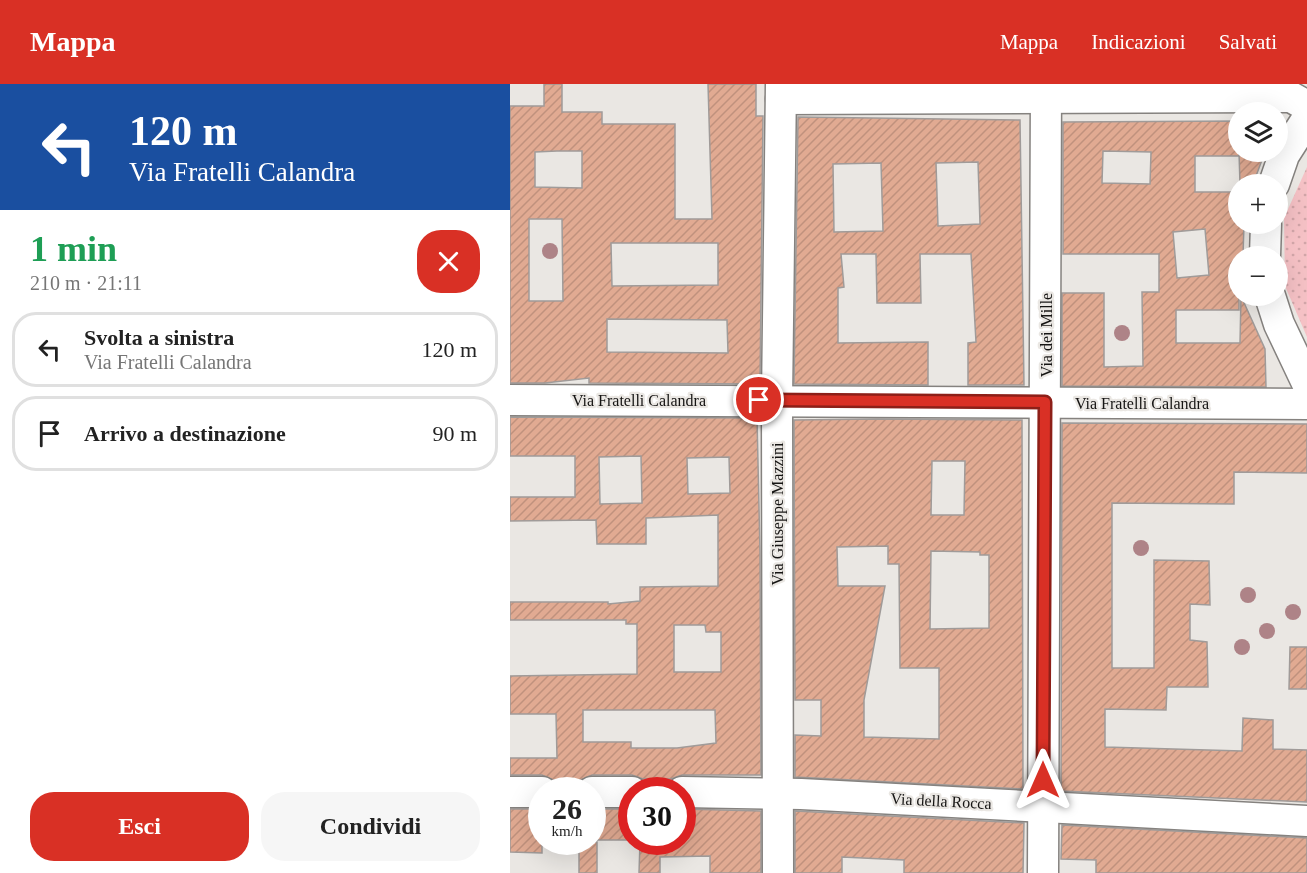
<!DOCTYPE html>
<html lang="it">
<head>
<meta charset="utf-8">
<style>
  :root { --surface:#fff; --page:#f6f6f6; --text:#222; --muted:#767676; --line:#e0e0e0; --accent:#d93025 }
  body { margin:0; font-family:Georgia,serif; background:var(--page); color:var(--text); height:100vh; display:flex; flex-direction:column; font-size:22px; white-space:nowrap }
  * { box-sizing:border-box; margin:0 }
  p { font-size:20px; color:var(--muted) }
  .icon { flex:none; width:33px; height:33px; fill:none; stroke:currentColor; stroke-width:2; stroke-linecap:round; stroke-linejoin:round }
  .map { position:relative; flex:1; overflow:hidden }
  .side { display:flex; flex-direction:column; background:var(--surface); width:510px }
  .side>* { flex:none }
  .top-card { background:#1a4fa0; color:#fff; overflow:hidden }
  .buttons { position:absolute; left:718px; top:18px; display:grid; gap:12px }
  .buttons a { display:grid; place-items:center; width:60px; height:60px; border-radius:50%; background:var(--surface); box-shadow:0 6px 24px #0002; font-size:30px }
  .speed { position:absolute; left:18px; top:693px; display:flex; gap:12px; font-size:30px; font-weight:700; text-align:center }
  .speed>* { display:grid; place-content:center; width:78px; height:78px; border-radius:50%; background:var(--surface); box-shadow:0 6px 24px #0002; line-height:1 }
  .speed small { font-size:15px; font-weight:400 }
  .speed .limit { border:9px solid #d22; background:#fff; color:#111 }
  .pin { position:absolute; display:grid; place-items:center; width:51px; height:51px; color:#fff; margin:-26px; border:3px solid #fff; border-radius:50%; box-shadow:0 2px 6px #0007 }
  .me { position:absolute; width:66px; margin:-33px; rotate:0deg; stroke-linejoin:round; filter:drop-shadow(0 0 4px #0008) }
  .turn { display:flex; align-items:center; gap:21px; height:126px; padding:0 30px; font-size:27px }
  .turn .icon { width:78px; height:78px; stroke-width:2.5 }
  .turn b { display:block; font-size:42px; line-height:51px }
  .round { display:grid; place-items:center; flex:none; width:63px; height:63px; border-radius:24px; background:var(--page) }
  .headline { display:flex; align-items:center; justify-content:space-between; height:102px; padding:0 30px }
  h1 { font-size:36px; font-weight:600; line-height:45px; color:#1e9e55 }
  .action { display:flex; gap:12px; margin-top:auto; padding:12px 30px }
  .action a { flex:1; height:69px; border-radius:24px; background:var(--accent); color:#fff; font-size:24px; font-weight:600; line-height:69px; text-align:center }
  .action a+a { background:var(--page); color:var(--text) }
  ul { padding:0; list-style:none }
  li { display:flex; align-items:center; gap:18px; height:75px; margin:0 12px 9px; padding:0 18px; border:3px solid var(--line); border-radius:24px }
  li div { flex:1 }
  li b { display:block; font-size:22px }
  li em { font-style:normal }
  header { display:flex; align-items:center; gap:36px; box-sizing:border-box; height:84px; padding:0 30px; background:var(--accent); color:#fff }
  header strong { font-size:28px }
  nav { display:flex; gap:33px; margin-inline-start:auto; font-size:21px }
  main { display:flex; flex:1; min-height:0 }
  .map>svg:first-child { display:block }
</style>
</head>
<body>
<header>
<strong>Mappa</strong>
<nav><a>Mappa</a><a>Indicazioni</a><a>Salvati</a></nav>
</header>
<main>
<section class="side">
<div class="top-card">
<div class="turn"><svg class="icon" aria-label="left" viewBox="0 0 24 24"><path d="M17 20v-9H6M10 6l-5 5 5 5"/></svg><div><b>120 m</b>Via Fratelli Calandra</div></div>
</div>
<div class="headline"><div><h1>1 min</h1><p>210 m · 21:11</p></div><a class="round" style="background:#d93025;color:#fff"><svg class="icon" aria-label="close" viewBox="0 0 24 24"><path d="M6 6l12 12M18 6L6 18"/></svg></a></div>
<ul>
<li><svg class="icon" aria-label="left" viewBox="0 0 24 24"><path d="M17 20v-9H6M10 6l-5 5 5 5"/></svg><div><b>Svolta a sinistra</b><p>Via Fratelli Calandra</p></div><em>120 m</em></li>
<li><svg class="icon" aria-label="arrive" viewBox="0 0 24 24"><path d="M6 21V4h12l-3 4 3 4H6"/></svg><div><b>Arrivo a destinazione</b></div><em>90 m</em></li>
</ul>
<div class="action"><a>Esci</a><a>Condividi</a></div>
</section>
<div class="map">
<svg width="797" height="789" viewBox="0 0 797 789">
  <defs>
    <pattern id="green-dots" width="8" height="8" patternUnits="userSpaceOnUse" patternTransform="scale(1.5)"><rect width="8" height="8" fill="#f5c1c5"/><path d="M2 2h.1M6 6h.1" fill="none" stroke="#d1a5a8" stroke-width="1.8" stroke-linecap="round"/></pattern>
    <pattern id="building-hatch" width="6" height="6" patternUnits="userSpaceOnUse" patternTransform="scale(1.5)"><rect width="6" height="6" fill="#e1aa92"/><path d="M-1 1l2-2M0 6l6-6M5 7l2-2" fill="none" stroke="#c0917d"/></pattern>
  </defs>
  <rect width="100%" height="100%" fill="#eae7e3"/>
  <!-- green -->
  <path fill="url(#green-dots)" d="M 797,83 L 797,253 L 775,202 L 774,134 Z"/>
  <!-- building -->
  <g fill="url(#building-hatch)" stroke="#a09b99" stroke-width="1.5" fill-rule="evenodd">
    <path d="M 34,0 L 52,0 L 52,28 L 92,28 L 92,40 L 165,40 L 165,135 L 202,135 L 198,0 L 246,0 L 246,32 L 253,32 L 250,300 L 79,299 L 79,294 L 35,299 L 0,299 L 0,22 L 34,22 ZM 47,67 L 72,67 L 72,104 L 25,103 L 25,68 ZM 19,135 L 52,135 L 53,217 L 19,217 ZM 101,159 L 208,159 L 208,201 L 102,202 ZM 97,235 L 217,236 L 218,269 L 97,268 Z"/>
    <path d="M 288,33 L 510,36 L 514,301 L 458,301 L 458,259 L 466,258 L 461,170 L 410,170 L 411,219 L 367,219 L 366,170 L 331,170 L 334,203 L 328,204 L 328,259 L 418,258 L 418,301 L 284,300 ZM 468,78 L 470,140 L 428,142 L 426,79 ZM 371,79 L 373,147 L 324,148 L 323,80 Z"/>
    <path d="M 729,37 L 729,72 L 685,72 L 685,108 L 729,108 L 729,140 L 734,140 L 733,172 L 729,172 L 729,226 L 666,226 L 666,259 L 730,259 L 731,212 L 755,265 L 756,303 L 552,302 L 552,209 L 594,209 L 594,283 L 633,282 L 632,208 L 649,208 L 649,170 L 553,170 L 553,38 ZM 593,67 L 641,68 L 640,100 L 592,99 ZM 695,145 L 699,191 L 667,194 L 663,148 Z"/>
    <path d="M 729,68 L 755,68 L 743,100 L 730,100 Z"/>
    <path d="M 0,333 L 247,334 L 250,468 L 251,691 L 172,691 L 161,695 L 133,695 L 122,691 L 82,691 L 71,696 L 43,696 L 32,691 L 0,691 L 0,674 L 47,674 L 46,630 L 0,630 L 0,592 L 127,590 L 127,540 L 116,540 L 116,536 L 0,536 L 0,518 L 98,518 L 98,520 L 130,517 L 130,503 L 208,502 L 208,431 L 136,434 L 136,460 L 87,460 L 86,436 L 0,437 L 0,413 L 65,413 L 65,372 L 0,372 ZM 131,372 L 132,419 L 90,420 L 89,373 ZM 219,373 L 220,409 L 178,410 L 177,374 ZM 164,541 L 195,541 L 196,548 L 211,548 L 211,588 L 164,588 ZM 73,626 L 205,626 L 206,659 L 167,664 L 121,664 L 121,658 L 73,658 Z"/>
    <path d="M 367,335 L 512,336 L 513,705 L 285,693 L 285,651 L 311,652 L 311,616 L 285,616 L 284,336 ZM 422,377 L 455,377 L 454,431 L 421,431 ZM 378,462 L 378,480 L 389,480 L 390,584 L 429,584 L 429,655 L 354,653 L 354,616 L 375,502 L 328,502 L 327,463 ZM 421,467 L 470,468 L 470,471 L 479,471 L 479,544 L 420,545 Z"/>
    <path d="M 552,339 L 797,340 L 797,389 L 724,388 L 724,420 L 602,419 L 602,584 L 644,584 L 644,476 L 699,477 L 700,521 L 680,520 L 680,556 L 697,558 L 698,603 L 657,603 L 656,626 L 595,625 L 595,663 L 732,667 L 733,634 L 763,636 L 763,665 L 797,666 L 797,718 L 551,707 Z"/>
    <path d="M 780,563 L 797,563 L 797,605 L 779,605 Z"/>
    <path d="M 0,725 L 32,725 L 32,769 L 0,768 Z"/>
    <rect x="82" y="725" width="40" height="31"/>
    <path d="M 172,725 L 251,727 L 251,789 L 200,789 L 200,772 L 150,773 L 150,789 L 129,789 L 130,758 L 172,758 Z"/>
    <path d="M 285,727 L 514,739 L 513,789 L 394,789 L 394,776 L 332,773 L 332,789 L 285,789 Z"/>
    <path d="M 552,741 L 797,754 L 797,789 L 586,789 L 586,776 L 551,775 Z"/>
    <rect x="69" y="758" width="18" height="31"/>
  </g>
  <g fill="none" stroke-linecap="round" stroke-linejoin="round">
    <!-- minor casing -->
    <g stroke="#85827f" stroke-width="33">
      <g id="minor">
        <path d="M 271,15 L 766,13 L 781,13 L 797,22"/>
        <path d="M 764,100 L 774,71 L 797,35"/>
        <path d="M 755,172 L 756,140"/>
        <path d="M 760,212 L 769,240 L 797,299"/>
        <path d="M 0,316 L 797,320"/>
        <path d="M 0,708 L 32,708"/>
        <path d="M 82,708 L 122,708"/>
        <path d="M 172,708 L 291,710 L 797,737"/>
        <path d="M 268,789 L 267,316 L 271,0"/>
        <path d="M 533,789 L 536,0"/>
      </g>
    </g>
    <!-- minor -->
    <use href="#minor" stroke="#fff" stroke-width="30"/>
  </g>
  <!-- trees -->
  <g fill="#ae8387">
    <circle cx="40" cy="167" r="8"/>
    <circle cx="612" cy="249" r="8"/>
    <circle cx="631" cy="464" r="8"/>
    <circle cx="738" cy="511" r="8"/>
    <circle cx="783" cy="528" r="8"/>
    <circle cx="757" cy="547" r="8"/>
    <circle cx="732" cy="563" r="8"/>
  </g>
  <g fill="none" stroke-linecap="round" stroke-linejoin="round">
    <!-- route casing -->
    <g stroke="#8d1f18" stroke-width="15">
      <path id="route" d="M 249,316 L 535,318 L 533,696"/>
    </g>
    <!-- route -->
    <use href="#route" stroke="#d93025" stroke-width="10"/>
  </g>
  <g text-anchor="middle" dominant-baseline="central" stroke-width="4.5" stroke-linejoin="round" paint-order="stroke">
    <!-- street labels -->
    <g font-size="16" fill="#151413" stroke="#eae7e3">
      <text transform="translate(536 251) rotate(-90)">Via dei Mille</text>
      <text x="129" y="316">Via Fratelli Calandra</text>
      <text x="632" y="319">Via Fratelli Calandra</text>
      <text transform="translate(267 430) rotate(-90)">Via Giuseppe Mazzini</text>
      <text transform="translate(431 717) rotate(3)">Via della Rocca</text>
    </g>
  </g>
</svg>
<div class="buttons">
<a><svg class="icon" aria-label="layers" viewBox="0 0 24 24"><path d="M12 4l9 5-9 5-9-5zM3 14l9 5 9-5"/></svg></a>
<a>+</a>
<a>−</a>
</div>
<div class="speed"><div>26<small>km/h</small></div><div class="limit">30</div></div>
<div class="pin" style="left:249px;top:316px;background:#d93025"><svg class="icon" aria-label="arrive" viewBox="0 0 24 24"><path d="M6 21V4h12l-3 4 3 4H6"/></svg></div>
<svg class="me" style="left:533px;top:696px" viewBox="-20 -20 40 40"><path d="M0-17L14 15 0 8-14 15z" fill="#d93025" stroke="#fff" stroke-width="4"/></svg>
</div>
</main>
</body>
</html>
